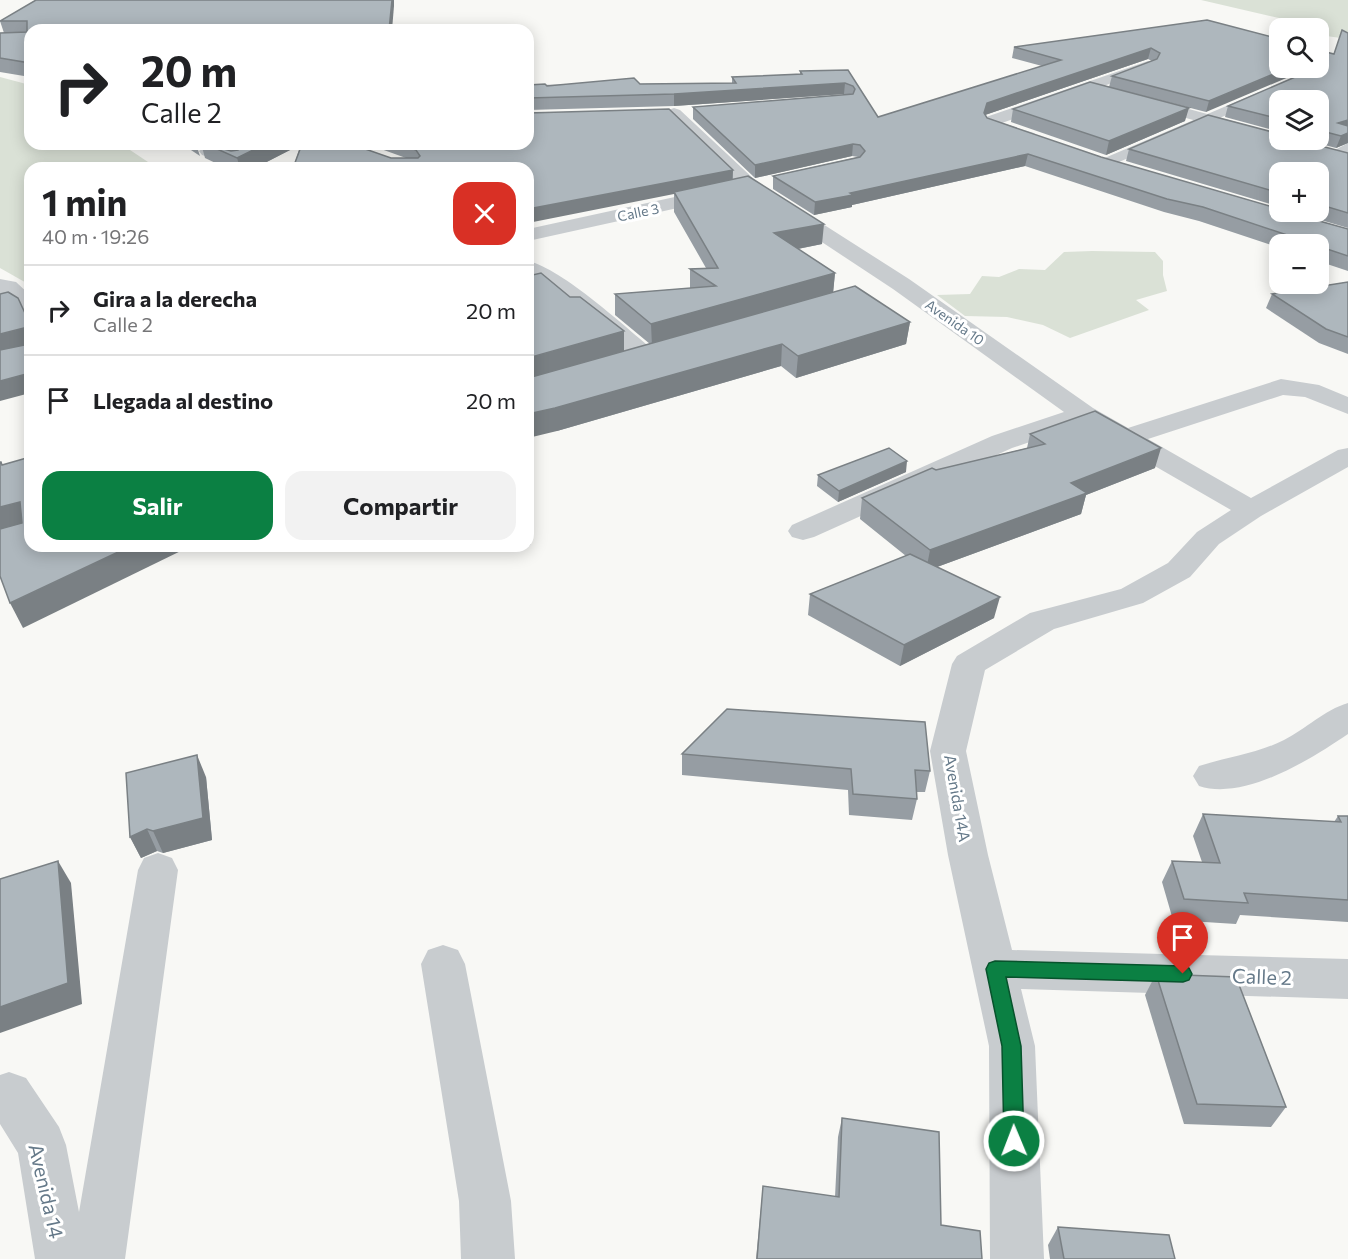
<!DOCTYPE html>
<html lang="es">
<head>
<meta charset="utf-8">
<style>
  :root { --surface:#fff; --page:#f2f2f2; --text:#202124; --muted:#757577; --line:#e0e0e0; --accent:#0b8043 }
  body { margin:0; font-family:Commissioner,sans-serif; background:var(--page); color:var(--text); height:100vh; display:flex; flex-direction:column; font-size:22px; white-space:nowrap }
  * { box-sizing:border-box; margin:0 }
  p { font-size:20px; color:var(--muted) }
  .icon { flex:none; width:33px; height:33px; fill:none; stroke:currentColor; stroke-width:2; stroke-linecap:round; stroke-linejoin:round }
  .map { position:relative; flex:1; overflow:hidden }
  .sheet { position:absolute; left:24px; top:162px; width:510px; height:390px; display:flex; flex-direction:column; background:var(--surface); border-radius:18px; box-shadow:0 3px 15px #0003 }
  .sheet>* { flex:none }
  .top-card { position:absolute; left:24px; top:24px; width:510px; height:126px; border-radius:18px; box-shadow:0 3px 15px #0003; background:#fff; color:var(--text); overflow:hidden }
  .controls { position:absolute; left:1269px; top:18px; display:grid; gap:12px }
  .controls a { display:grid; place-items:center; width:60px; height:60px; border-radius:12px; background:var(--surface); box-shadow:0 3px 15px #0003; font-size:30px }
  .pin { position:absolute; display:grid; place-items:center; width:51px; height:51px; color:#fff; margin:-62px -26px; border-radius:50% 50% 50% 0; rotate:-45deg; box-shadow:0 0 6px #0007 }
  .pin .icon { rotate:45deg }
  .me { position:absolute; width:66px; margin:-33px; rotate:359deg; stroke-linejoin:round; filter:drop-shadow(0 0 4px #0008) }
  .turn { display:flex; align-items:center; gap:21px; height:126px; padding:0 18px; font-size:27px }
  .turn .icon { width:78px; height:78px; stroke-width:2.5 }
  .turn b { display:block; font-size:42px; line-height:51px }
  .round { display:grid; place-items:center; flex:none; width:63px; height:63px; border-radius:18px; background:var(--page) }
  .summary { display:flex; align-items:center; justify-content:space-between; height:102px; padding:0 18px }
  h1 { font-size:36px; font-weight:700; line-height:45px }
  .primary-button { display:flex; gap:12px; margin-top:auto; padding:12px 18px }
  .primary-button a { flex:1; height:69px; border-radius:18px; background:var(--accent); color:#fff; font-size:24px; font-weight:700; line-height:69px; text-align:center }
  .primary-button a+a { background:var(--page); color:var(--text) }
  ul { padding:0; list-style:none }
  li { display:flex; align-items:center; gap:18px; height:90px; padding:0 18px; border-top:2px solid var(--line) }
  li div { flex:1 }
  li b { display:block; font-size:22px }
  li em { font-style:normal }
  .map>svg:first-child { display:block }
</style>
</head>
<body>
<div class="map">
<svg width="1348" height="1259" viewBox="0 0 1348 1259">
  <rect width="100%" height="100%" fill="#f8f8f5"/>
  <!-- green -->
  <g fill="#dae1d6">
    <path d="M 1201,0 L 1348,0 L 1348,39 L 1319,35 L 1318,28 L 1297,28 L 1279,18 Z"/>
    <path d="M 0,77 L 30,85 L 30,144 L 121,144 L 157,168 L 30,168 L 30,285 L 0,268 Z"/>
    <path d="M 1092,251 L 1155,252 L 1163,261 L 1163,275 L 1167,291 L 1136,300 L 1149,310 L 1070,338 L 1043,325 L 1007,317 L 965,316 L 937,295 L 970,294 L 982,276 L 999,277 L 1019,269 L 1045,270 L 1064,252 Z"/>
  </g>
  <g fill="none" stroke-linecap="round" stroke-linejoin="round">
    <!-- lane -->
    <path fill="#c8cccf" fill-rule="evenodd" d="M 1259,92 L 1263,93 L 1263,99 L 1110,166 L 1105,167 L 1098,163 L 1100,160 Z"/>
    <!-- street -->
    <g fill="#c8cccf" fill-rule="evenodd">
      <path d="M 1148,61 L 1153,62 L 1155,65 L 1153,68 L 1002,123 L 1034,133 L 1037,137 L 1034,141 L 1028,142 L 988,130 L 984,121 L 986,117 Z"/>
      <path d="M 1145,97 L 1280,134 L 1280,140 L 1288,140 L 1280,144 L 1139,105 L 1137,102 L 1139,99 Z"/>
      <path d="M 674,108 L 680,110 L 757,182 L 909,279 L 1093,408 L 1128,428 L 1281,379 L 1319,385 L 1348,397 L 1348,414 L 1305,397 L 1283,395 L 1148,439 L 1251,498 L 1338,450 L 1348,448 L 1348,467 L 1261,516 L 1219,544 L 1190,577 L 1143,603 L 1054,629 L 985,670 L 966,751 L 988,855 L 1012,950 L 1348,959 L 1348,999 L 1021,989 L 1035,1046 L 1044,1259 L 990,1259 L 989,1046 L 948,855 L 930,751 L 952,664 L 957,656 L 1030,613 L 1121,589 L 1168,563 L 1197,532 L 1231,510 L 1082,424 L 1012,448 L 814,537 L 803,540 L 792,537 L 788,531 L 792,525 L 992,436 L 1064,412 L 893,289 L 743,190 L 668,116 L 666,113 L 668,110 Z"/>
      <path d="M 1348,143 L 1348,155 L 1318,173 L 1299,172 L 1302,168 Z"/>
      <path d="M 210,144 L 235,144 L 224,151 L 242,157 L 245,161 L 242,165 L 236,166 L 202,155 L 199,151 Z"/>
      <path d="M 716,188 L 723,190 L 725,194 L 723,198 L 528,241 L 528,229 Z"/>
      <path d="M 528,261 C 563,269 626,328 656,352 L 659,357 L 656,362 L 647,364 L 638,362 L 558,296 L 528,276 Z"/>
      <path d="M 0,279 L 16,282 L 30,295 L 30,314 L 22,312 L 0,293 Z"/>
      <path d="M 1348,703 L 1348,734 C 1311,759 1245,801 1199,786 L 1193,776 L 1199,766 C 1227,757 1256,754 1284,740 C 1306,729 1324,710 1348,703 Z"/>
      <path d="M 158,853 L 172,858 L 178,870 L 125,1259 L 35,1259 L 18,1153 L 0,1124 L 0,1075 L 9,1072 L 26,1078 L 59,1127 L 66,1145 L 79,1212 L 138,870 L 144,858 Z"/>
      <path d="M 443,945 L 458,950 L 465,964 L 511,1201 L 515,1259 L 461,1259 L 459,1201 L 421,964 L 428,950 Z"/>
    </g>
  </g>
  <!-- wall -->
  <g fill="#969da3">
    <path d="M 394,6 L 30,30 L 30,77 L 0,72 L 0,33 L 4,33 L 0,21 Z"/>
    <path d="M 1280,39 L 1206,112 L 1109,87 L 1112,76 L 1152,61 L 1148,59 L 985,115 L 987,118 L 1101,157 L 1348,229 L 1348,271 L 1318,261 L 1318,244 L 1280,244 L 1280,248 L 1199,221 L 1164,212 L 1025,166 L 852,205 L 852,207 L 814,215 L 773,189 L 773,176 L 858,157 L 852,156 L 755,178 L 693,119 L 693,107 L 846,95 L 844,94 L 674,106 L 528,110 L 528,85 L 732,83 L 732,77 L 800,74 L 800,71 L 848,70 L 878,117 L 1042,66 L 1012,58 L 1014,47 Z"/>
    <path d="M 1318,50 L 1348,143 L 1336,148 L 1306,140 L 1318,140 L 1318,100 L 1280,100 L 1280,132 L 1225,117 L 1228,106 L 1318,68 Z"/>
    <path d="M 1013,109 L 1185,121 L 1106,155 L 1011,122 Z"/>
    <path d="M 182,144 L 209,144 L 229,150 L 228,144 L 351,144 L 391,158 L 406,158 L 367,144 L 528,144 L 733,170 L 733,180 L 822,244 L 798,249 L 835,273 L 833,292 L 910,322 L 906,344 L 796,378 L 781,366 L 557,431 L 570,297 L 624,331 L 624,351 L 650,344 L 615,315 L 615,294 L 690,288 L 690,269 L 706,268 L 674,212 L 674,194 L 293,168 L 301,144 L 255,168 L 226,168 L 205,158 L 202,147 L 198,150 L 200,156 Z"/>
    <path d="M 1129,149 L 1348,153 L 1348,228 L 1294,212 L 1318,212 L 1318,172 L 1280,172 L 1280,207 L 1126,161 Z"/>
    <path d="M 1348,282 L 1348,354 L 1319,343 L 1266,308 L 1272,294 Z"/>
    <path d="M 1030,434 L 1155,468 L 1086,495 L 1081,514 L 937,567 L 994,618 L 900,666 L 808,615 L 810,594 L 906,556 L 860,519 L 862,498 L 936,470 L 1027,448 Z"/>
    <path d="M 906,472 L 838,502 L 817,486 L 818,475 Z"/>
    <path d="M 682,754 L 930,771 L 925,792 L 916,792 L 917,799 L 912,820 L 849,815 L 848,790 L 682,775 Z"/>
    <path d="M 206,777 L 212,840 L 163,853 L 157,851 L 141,858 L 130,837 Z"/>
    <path d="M 1203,814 L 1334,822 L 1338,816 L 1348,816 L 1348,922 L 1240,915 L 1236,924 L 1173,920 L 1162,882 L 1172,861 L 1202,862 L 1193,836 Z"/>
    <path d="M 1156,974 L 1286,1107 L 1271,1127 L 1184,1124 L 1145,995 Z"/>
    <path d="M 842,1118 L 941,1225 L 982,1259 L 756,1259 L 763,1186 L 835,1197 L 838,1137 Z"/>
    <path d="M 1058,1227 L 1175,1259 L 1050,1259 L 1048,1245 Z"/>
  </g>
  <!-- shaded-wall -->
  <g fill="#7a8084">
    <path d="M 392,0 L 394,0 L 394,6 L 392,30 L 389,30 Z"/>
    <path d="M 1151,48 L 1148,59 L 985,115 L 984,113 L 987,103 Z"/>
    <path d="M 1288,68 L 1310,68 L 1206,112 L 1209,101 Z"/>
    <path d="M 845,83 L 844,94 L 674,106 L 674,94 Z"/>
    <path d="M 1189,108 L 1185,121 L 1106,155 L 1109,141 Z"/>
    <path d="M 1348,120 L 1348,131 L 1338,123 Z"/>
    <path d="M 1348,133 L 1348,143 L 1336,148 L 1341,136 Z"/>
    <path d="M 197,144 L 201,144 L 202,147 L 198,150 Z"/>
    <path d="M 265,144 L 302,144 L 255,168 L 240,168 L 237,158 Z"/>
    <path d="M 853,144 L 852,156 L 755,178 L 755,165 Z"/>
    <path d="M 1028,154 L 1025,166 L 852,205 L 852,207 L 814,215 L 815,202 L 850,193 Z"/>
    <path d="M 733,170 L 732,183 L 674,192 L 674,194 L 528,223 L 528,209 Z"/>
    <path d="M 824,224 L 822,244 L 772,254 L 774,233 Z"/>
    <path d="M 835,273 L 833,294 L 652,346 L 651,324 Z"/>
    <path d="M 910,322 L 906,344 L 796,378 L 798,356 Z"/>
    <path d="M 24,328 L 30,346 L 0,353 L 0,334 Z"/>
    <path d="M 624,331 L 624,353 L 528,381 L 528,358 Z"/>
    <path d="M 782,344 L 781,366 L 557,431 L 528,438 L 528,414 Z"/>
    <path d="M 30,373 L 30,393 L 0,401 L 0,381 Z"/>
    <path d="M 1161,448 L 1155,468 L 1086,495 L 1081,514 L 926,571 L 930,550 L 1071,483 Z"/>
    <path d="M 907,461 L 906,472 L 838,502 L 839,491 Z"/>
    <path d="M 20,502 L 30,523 L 0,534 L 0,507 Z"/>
    <path d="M 528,519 L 531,544 L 529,546 L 528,541 Z"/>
    <path d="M 131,546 L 191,546 L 23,628 L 10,603 Z"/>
    <path d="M 1000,597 L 994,618 L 900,666 L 904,645 Z"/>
    <path d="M 197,755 L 206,777 L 212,840 L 163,853 L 153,831 Z"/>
    <path d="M 147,829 L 157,851 L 141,858 L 130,837 Z"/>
    <path d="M 58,861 L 71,883 L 82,1004 L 0,1033 L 0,1007 Z"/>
  </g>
  <!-- building -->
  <g fill="#aeb7bd" stroke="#7a8084" stroke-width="1.5">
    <path d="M 36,0 L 392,0 L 389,30 L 30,30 L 30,63 L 0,58 L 0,33 L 27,32 L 27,21 L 0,21 Z"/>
    <path d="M 1207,20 L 1280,39 L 1280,68 L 1288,68 L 1209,101 L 1112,76 L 1157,59 L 1160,53 L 1151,48 L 987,103 L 984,113 L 987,118 L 1101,157 L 1280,209 L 1280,212 L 1287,212 L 1348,229 L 1348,256 L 1318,246 L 1318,244 L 1314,244 L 1203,207 L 1167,199 L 1028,154 L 850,193 L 853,195 L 815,202 L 773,176 L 860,157 L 865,151 L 860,145 L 853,144 L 755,165 L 693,107 L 853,94 L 855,89 L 853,86 L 845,83 L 674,94 L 528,98 L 528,85 L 545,84 L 547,86 L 634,78 L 640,84 L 736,83 L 732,77 L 802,74 L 800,71 L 848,70 L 878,117 L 1061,60 L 1014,47 Z"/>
    <path d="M 1342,30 L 1348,33 L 1348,120 L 1338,123 L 1348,126 L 1348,133 L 1341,136 L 1318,130 L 1318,100 L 1280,100 L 1280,119 L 1228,106 L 1316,68 L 1318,68 L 1318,66 L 1321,65 L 1320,57 L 1318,57 L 1318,50 L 1334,54 Z"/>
    <path d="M 1090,82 L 1189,108 L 1109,141 L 1013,109 Z"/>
    <path d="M 669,109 L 733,170 L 528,209 L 528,168 L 293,168 L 302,144 L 351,144 L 391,158 L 418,158 L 420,156 L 416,150 L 399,144 L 528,144 L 528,113 Z"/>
    <path d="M 1208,115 L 1280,134 L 1280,140 L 1298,140 L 1348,153 L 1348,213 L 1318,204 L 1318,172 L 1280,172 L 1280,193 L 1129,149 Z"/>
    <path d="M 206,144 L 231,151 L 238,150 L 243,144 L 265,144 L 237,158 Z"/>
    <path d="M 748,176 L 824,224 L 774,233 L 835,273 L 651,324 L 615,294 L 716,286 L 690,269 L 718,268 L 674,192 Z"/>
    <path d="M 541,273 L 570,297 L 580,297 L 624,331 L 528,358 L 528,276 Z"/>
    <path d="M 1348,282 L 1348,337 L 1326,329 L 1272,294 Z"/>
    <path d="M 855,286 L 910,322 L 798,356 L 782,344 L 555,408 L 528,414 L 528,378 Z"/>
    <path d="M 8,292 L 18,298 L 30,324 L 30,373 L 0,381 L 0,350 L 25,345 L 24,328 L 0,334 L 0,294 Z"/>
    <path d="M 1095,411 L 1161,448 L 1071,483 L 1087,493 L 930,550 L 862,498 L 932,468 L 936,470 L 1045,444 L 1030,434 Z"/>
    <path d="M 889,448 L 907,461 L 839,491 L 818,475 Z"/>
    <path d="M 30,457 L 30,546 L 131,546 L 10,603 L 0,576 L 0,529 L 22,523 L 20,502 L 0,507 L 0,462 L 1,462 L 2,465 Z"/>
    <path d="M 910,554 L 1000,597 L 904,645 L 810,594 Z"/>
    <path d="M 727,709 L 925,722 L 930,771 L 915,770 L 917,799 L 853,794 L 851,769 L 682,754 Z"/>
    <path d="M 197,755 L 203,818 L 153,831 L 147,829 L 130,837 L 126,773 Z"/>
    <path d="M 1203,814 L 1341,822 L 1338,816 L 1348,816 L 1348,900 L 1244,893 L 1248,903 L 1184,899 L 1172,861 L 1220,863 Z"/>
    <path d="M 58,861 L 68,983 L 0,1007 L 0,879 Z"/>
    <path d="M 1156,974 L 1236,977 L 1286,1107 L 1197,1104 Z"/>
    <path d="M 842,1118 L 939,1132 L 941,1225 L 980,1231 L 982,1259 L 757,1259 L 763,1186 L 839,1197 Z"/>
    <path d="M 1058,1227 L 1169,1235 L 1175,1259 L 1064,1259 Z"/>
  </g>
  <!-- route -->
  <path fill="#0b8043" stroke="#07532c" stroke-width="1.5" d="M 995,961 L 1183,966 L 1189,968 L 1192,974 L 1189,980 L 1183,982 L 1006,977 L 1021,1046 L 1024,1141 L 1021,1148 L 1014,1151 L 1007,1148 L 1004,1141 L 1002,1046 L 986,969 L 989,963 Z"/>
  <g text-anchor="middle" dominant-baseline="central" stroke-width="6" stroke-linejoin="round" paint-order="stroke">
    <!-- far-street labels -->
    <g font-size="14" fill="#657989" stroke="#fff">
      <text transform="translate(638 212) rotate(-12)">Calle 3</text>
      <text transform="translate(955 322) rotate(35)">Avenida 10</text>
    </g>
    <!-- street labels -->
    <g font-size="16" fill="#657989" stroke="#fff">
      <text transform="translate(958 798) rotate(80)">Avenida 14A</text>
    </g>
    <!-- near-street labels -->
    <g font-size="20" fill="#657989" stroke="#fff">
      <text transform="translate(1262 976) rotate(2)">Calle 2</text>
      <text transform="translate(47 1191) rotate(77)">Avenida 14</text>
    </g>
  </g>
</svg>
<div class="controls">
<a><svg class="icon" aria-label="search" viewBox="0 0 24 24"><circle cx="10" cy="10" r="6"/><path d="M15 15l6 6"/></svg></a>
<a><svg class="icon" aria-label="layers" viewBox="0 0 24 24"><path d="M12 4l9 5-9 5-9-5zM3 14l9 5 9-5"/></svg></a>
<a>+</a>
<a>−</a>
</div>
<div class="pin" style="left:1183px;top:974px;background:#d93025"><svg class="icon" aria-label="arrive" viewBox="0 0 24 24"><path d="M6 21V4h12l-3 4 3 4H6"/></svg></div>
<svg class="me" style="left:1014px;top:1141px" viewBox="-20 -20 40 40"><circle r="17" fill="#0b8043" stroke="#fff" stroke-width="3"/><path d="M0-11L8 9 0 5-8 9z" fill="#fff"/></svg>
<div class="top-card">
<div class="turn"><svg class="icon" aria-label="right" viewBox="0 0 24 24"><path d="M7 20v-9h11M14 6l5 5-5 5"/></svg><div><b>20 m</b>Calle 2</div></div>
</div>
<section class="sheet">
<div class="summary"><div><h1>1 min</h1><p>40 m · 19:26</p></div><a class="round" style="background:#d93025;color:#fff"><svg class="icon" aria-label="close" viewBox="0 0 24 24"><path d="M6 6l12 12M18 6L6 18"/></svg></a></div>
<ul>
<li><svg class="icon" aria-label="right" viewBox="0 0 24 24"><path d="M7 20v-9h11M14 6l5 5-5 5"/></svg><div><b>Gira a la derecha</b><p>Calle 2</p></div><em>20 m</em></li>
<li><svg class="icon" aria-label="arrive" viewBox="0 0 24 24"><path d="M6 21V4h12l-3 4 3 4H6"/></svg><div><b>Llegada al destino</b></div><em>20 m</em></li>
</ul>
<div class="primary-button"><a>Salir</a><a>Compartir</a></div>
</section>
</div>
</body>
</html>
